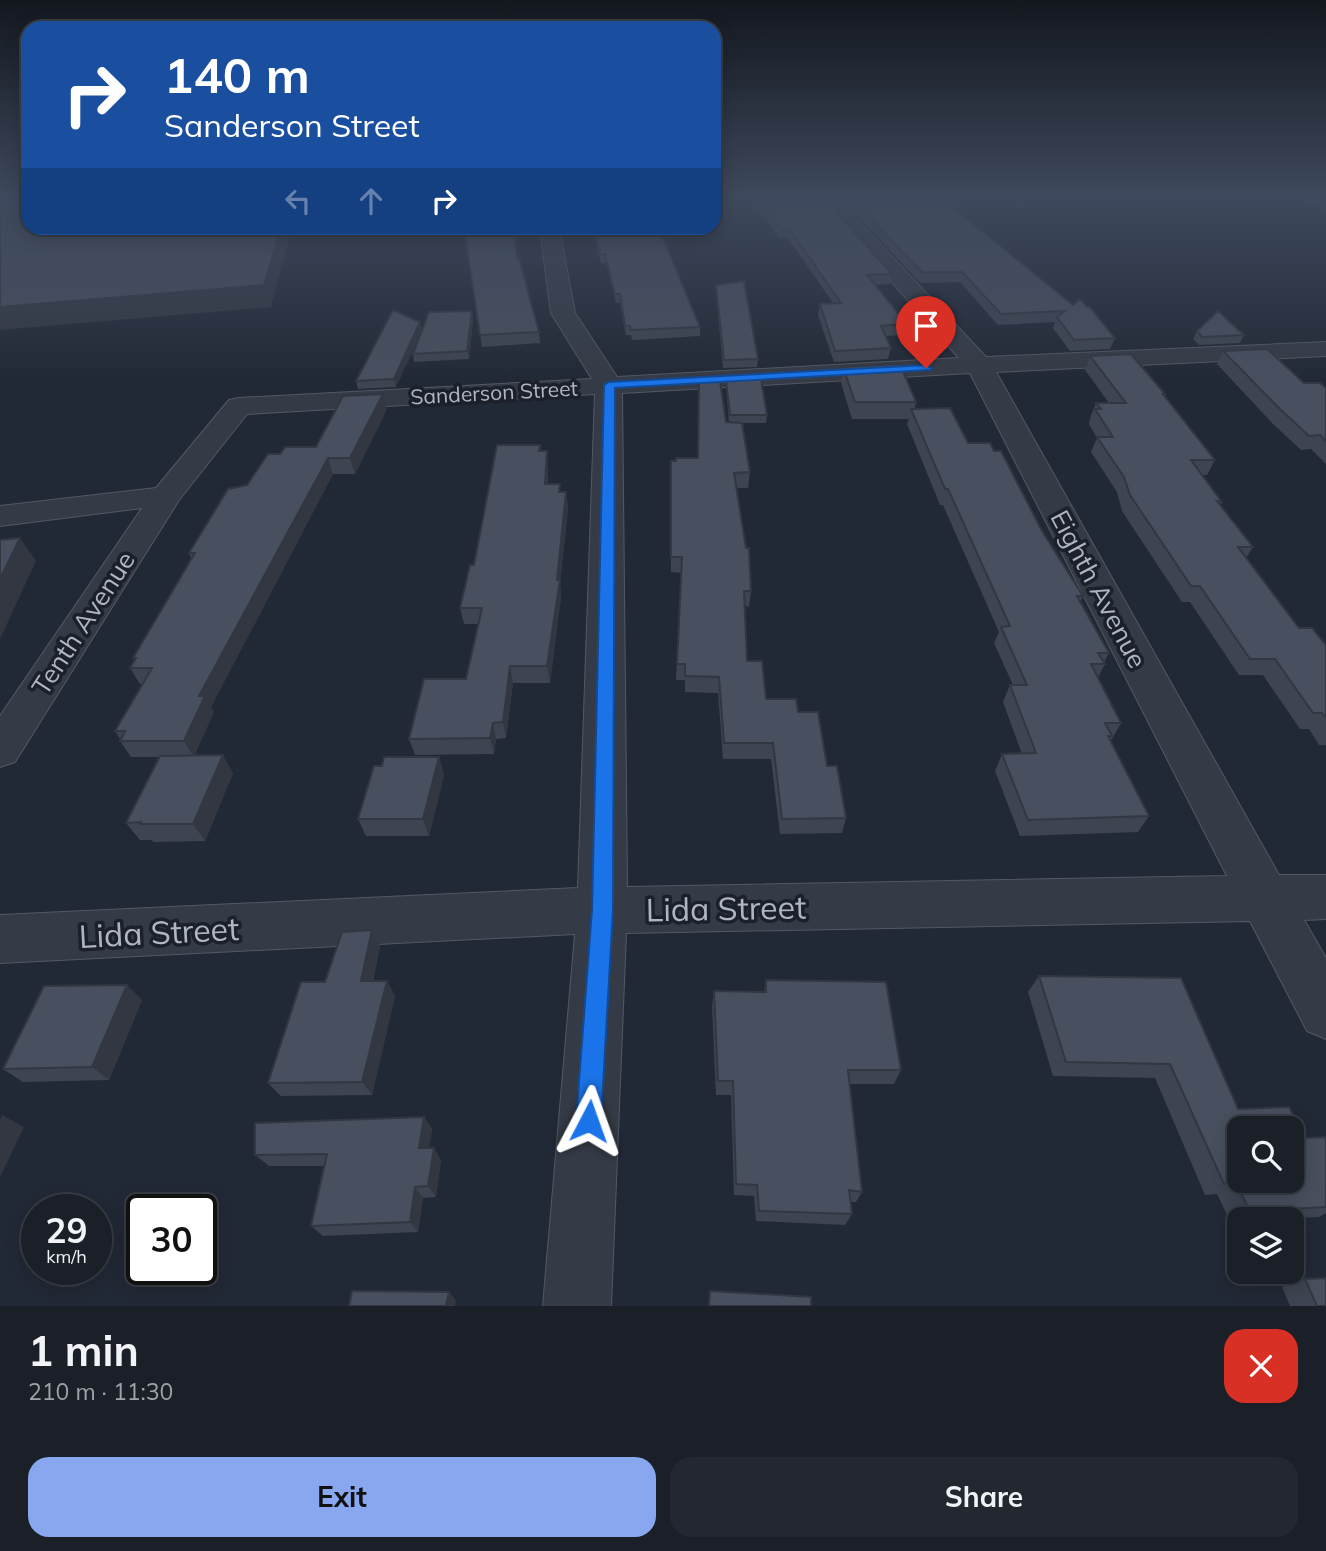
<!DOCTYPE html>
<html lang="en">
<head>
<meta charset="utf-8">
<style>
  :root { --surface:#1a1f28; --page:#232730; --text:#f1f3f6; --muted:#9fa2a8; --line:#383d45; --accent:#89a7ee }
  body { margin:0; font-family:Mulish,sans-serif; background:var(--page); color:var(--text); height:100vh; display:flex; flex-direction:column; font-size:26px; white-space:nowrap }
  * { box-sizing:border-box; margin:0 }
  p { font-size:23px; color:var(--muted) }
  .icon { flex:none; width:38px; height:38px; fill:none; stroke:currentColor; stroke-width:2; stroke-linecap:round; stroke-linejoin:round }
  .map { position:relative; height:1306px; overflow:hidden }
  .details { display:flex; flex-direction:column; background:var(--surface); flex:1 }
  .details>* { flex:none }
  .hud { position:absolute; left:21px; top:21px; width:700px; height:214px; border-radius:21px; box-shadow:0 4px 18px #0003,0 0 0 2px var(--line); background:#1a4fa0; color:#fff; overflow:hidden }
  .buttons { position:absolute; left:1227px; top:1116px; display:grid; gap:14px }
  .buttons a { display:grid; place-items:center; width:77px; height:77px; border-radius:14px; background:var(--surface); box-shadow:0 4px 18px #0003,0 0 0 2px var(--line); font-size:35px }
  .speed { position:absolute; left:21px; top:1194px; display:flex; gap:14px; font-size:35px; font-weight:700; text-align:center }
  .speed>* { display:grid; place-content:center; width:91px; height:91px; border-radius:50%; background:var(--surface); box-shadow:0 4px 18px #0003,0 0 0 2px var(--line); line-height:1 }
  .speed small { font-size:18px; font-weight:400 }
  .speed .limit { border:4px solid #111; border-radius:10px; background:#fff; color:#111 }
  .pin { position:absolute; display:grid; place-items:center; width:60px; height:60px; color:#fff; margin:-72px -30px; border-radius:50% 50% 50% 0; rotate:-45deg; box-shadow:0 0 7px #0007 }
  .pin .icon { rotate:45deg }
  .me { position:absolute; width:77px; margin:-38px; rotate:4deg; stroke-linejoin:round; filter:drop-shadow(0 0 5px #0008) }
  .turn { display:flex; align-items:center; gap:24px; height:147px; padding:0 28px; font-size:32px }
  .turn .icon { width:91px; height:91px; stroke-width:2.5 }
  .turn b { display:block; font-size:49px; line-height:60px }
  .lanes { display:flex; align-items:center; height:66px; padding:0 28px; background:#0003; justify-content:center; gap:35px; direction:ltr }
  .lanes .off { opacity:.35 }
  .round { display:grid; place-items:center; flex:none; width:74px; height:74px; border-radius:21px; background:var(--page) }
  .head { display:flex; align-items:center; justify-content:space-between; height:119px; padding:0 28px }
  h1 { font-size:42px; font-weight:700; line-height:52px }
  .button { display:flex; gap:14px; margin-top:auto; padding:14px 28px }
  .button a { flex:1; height:80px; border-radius:21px; background:var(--accent); color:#111; font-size:28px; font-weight:700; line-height:80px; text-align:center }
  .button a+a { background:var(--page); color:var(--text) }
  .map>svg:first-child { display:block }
</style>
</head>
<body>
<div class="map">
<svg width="1326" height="1306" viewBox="0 0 1326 1306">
  <rect width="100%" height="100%" fill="#222936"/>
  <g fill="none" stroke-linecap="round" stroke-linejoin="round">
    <!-- minor casing -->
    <g stroke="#535864" stroke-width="2">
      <path id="minor" d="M 817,197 L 836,197 L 986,357 L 1326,342 L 1326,356 L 996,372 L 1279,875 L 1326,875 L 1326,919 L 1304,920 L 1326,958 L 1326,1039 L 1307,1031 L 1250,921 L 626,933 L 611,1306 L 543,1306 L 575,934 L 0,963 L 0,915 L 578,888 L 595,394 L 247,414 L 179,500 L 15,762 L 0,767 L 0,716 L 142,508 L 0,526 L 0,506 L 156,488 L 229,400 L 239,398 L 592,379 L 551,313 L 540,228 L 559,228 L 575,313 L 617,377 L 959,358 ZM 970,373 L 1227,876 L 627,887 L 622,393 Z"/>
    </g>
    <!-- minor -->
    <use href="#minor" fill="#353b46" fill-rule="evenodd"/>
  </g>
  <!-- wall -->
  <g fill="#3e4451">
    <path d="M 749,197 L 823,197 L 892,274 L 890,284 L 875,285 L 907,324 L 904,335 L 886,336 L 891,348 L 888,359 L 834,362 L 818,315 L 820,304 L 833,303 L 788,238 L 779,239 Z"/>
    <path d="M 840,197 L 940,197 L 1115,338 L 1110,349 L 1070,351 L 1053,328 L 1055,322 L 998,325 L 960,282 L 920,283 Z"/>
    <path d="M 1300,197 L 1326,197 L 1326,209 Z"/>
    <path d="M 464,228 L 517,258 L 539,332 L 540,343 L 482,347 Z"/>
    <path d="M 592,228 L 659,228 L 700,327 L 700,336 L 632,340 L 631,335 L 626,335 L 620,303 L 616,303 L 606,263 L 601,263 Z"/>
    <path d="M 716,285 L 758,359 L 757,367 L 723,368 L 716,292 Z"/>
    <path d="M 473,319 L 469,359 L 414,362 L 413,354 Z"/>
    <path d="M 420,322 L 422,330 L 396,387 L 358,389 L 356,381 Z"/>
    <path d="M 1197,331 L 1244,335 L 1240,343 L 1199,345 L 1193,339 Z"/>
    <path d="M 1223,351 L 1304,383 L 1326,388 L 1326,464 L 1311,449 L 1301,450 L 1273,424 L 1217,364 Z"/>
    <path d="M 1090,356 L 1165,394 L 1165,396 L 1215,460 L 1207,475 L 1203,475 L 1222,502 L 1220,505 L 1253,547 L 1246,558 L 1299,628 L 1326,645 L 1326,745 L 1319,745 L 1309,729 L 1300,729 L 1263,675 L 1239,675 L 1190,602 L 1182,602 L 1122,511 L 1117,492 L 1091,452 L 1097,438 L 1089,424 L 1090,418 L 1096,403 L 1109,403 L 1085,370 Z"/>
    <path d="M 843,367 L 916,402 L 915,409 L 968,443 L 994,451 L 1042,531 L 1083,596 L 1080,602 L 1109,653 L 1104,662 L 1105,664 L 1098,677 L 1121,723 L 1112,739 L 1110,740 L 1149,816 L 1138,832 L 1020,836 L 995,771 L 1002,754 L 1022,754 L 1003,702 L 1010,685 L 1013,685 L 994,643 L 999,632 L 943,505 L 940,505 L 907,424 L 909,419 L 852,419 L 841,383 Z"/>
    <path d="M 726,381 L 767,415 L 766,423 L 743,423 L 750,472 L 748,488 L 736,488 L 751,591 L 749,607 L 745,606 L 747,661 L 766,699 L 798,712 L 827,766 L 846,818 L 842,833 L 780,834 L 771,759 L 723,759 L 718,693 L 685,692 L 685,680 L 676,680 L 681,573 L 671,572 L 671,461 L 698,458 L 726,422 L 729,422 L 726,390 Z"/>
    <path d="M 387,409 L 355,474 L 333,474 L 211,707 L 214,712 L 194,755 L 233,773 L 205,841 L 153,842 L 152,840 L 140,840 L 126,823 L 160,757 L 131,757 L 120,741 L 120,739 L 115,731 L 142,684 L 140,684 L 130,668 L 134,660 L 133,658 L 191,558 L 189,553 L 247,485 L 280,454 L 316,447 Z"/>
    <path d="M 540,445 L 541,451 L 548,466 L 548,484 L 560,484 L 560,492 L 566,492 L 568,508 L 560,583 L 561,597 L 550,683 L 513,683 L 506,738 L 496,739 L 494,754 L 415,755 L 409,739 L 466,679 L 478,624 L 464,624 L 460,608 L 474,565 Z"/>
    <path d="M 439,757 L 444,775 L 429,836 L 366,836 L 358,819 L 382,766 Z"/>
    <path d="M 372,930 L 380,946 L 373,981 L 387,981 L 395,996 L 372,1095 L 281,1096 L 268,1083 L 325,982 Z"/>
    <path d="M 1039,976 L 1238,1109 L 1305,1138 L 1326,1139 L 1326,1213 L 1319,1217 L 1239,1220 L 1239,1221 L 1230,1221 L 1217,1194 L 1205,1195 L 1155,1078 L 1053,1076 L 1028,992 Z"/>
    <path d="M 766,980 L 901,1070 L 894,1084 L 850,1084 L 862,1192 L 856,1202 L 850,1202 L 852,1214 L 845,1225 L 756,1221 L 754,1196 L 734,1195 L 731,1095 L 716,1095 L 712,1006 L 714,991 L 764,992 Z"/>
    <path d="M 142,1000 L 109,1080 L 23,1082 L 3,1069 Z"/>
    <path d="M 424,1117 L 432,1129 L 429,1148 L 441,1160 L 436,1197 L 423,1198 L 418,1232 L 323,1236 L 311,1226 L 324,1166 L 269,1166 L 255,1155 Z"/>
    <path d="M 1305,1279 L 1326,1306 L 1290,1306 L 1282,1287 Z"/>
  </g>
  <!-- shaded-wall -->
  <g fill="#323742">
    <path d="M 281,228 L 292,228 L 271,307 L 0,330 L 0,307 Z"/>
    <path d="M 472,311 L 473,319 L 469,359 L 467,351 Z"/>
    <path d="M 420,322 L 422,330 L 396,387 L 394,379 Z"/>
    <path d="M 383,394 L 387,409 L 355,474 L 350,458 Z"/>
    <path d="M 547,451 L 548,466 L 547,500 L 545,484 Z"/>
    <path d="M 328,458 L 333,474 L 211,707 L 214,712 L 194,757 L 184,741 L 199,696 Z"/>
    <path d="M 566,492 L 568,508 L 560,583 L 561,597 L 550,683 L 547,666 Z"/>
    <path d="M 20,538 L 36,561 L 0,639 L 0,579 Z"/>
    <path d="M 510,666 L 513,683 L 506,738 L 503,722 Z"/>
    <path d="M 493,723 L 496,739 L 494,754 L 490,738 Z"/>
    <path d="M 223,755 L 233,773 L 205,841 L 193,824 Z"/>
    <path d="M 439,757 L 444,775 L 429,836 L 423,819 Z"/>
    <path d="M 372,930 L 380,946 L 369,996 L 361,981 Z"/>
    <path d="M 387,981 L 395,996 L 372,1095 L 362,1082 Z"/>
    <path d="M 127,985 L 142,1000 L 109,1080 L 92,1067 Z"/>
    <path d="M 2,1115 L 24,1127 L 0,1177 L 0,1119 Z"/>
    <path d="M 424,1117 L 432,1129 L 427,1160 L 419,1148 Z"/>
    <path d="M 434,1148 L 441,1160 L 436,1197 L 428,1186 Z"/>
    <path d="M 415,1187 L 423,1198 L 418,1232 L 410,1222 Z"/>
    <path d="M 449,1292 L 456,1300 L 455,1306 L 446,1306 Z"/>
  </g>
  <!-- building -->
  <g fill="#484f5e" stroke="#323742" stroke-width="2" fill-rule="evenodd">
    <path d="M 0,197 L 28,197 L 28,228 L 281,228 L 264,285 L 0,307 Z"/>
    <path d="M 756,197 L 823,197 L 892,274 L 867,275 L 907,324 L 881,326 L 891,348 L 835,351 L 820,304 L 841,303 L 789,228 L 780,229 Z"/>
    <path d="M 850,197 L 940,197 L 1073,305 L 1080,299 L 1087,307 L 1089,306 L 1115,338 L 1074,340 L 1057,317 L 1065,311 L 1001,314 L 962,272 L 922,272 Z"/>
    <path d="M 464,228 L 514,228 L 517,258 L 519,258 L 539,332 L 480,335 Z"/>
    <path d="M 593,228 L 659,228 L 700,327 L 631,330 L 630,326 L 625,326 L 620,294 L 615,294 L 605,254 L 601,254 Z"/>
    <path d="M 744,281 L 758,359 L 724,360 L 716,285 Z"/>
    <path d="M 393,310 L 420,322 L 394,379 L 356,381 Z"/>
    <path d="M 472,311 L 467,351 L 413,354 L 429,312 Z"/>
    <path d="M 1218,311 L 1244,335 L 1202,337 L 1197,331 Z"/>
    <path d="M 1267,349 L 1304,383 L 1320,383 L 1326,388 L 1326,441 L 1320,435 L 1309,436 L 1281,410 L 1223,351 Z"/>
    <path d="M 1131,354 L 1165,394 L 1163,394 L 1215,460 L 1191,460 L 1222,502 L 1217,501 L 1253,547 L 1238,547 L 1299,628 L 1312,628 L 1326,645 L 1326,718 L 1322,713 L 1313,713 L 1275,659 L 1250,659 L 1200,586 L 1191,586 L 1130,495 L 1124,477 L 1097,437 L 1113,437 L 1095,409 L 1101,409 L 1096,403 L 1126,403 L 1090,356 Z"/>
    <path d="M 900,364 L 916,402 L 855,402 L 843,367 Z"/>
    <path d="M 761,379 L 767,415 L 730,415 L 726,381 Z"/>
    <path d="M 720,381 L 726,422 L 742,423 L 750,472 L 734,473 L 746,548 L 749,548 L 751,591 L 744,591 L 747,661 L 762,661 L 766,699 L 796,699 L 798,712 L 818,712 L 827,766 L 837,766 L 846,818 L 782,819 L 773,743 L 724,743 L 719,677 L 685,676 L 685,664 L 677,664 L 682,557 L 671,557 L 671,461 L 676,461 L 676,458 L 698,458 L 699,383 Z"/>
    <path d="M 383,394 L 350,458 L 328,458 L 199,696 L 205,696 L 184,741 L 120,741 L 125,731 L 115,731 L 152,668 L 130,668 L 136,658 L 133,658 L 195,553 L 189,553 L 228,489 L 247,485 L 268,454 L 280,454 L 285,447 L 316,447 L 343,396 Z"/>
    <path d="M 950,408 L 968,443 L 990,443 L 994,451 L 1001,451 L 1042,531 L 1083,596 L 1077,596 L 1109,653 L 1098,653 L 1105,664 L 1091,664 L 1121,723 L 1105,723 L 1112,736 L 1108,736 L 1149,816 L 1028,820 L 1002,754 L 1036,753 L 1010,685 L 1027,685 L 1001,627 L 1010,626 L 948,489 L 945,489 L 911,409 Z"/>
    <path d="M 497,445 L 540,445 L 539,451 L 547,451 L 545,484 L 560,484 L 559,492 L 566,492 L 557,580 L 560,580 L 547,666 L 510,666 L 503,722 L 493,723 L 490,738 L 409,739 L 424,679 L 466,679 L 482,608 L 460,608 L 470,565 L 474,565 Z"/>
    <path d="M 20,538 L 0,579 L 0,540 Z"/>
    <path d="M 223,755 L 193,824 L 140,824 L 141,822 L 126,823 L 160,756 Z"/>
    <path d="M 384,757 L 439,757 L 423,819 L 358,819 L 374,766 L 382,766 Z"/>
    <path d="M 372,930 L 361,981 L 387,981 L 362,1082 L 268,1083 L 301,982 L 325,982 L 342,932 Z"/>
    <path d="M 1039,976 L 1181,978 L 1238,1109 L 1289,1107 L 1305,1138 L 1325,1137 L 1326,1139 L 1326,1207 L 1250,1211 L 1236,1183 L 1224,1184 L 1170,1064 L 1066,1062 ZM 1239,1129 L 1292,1129 L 1292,1181 L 1239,1181 Z"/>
    <path d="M 766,980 L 886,982 L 901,1070 L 848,1070 L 862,1192 L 849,1190 L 852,1214 L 759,1211 L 757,1185 L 736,1184 L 733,1081 L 718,1081 L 714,991 L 766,992 Z"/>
    <path d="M 127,985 L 92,1067 L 3,1069 L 44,986 Z"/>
    <path d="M 424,1117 L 419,1148 L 434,1148 L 428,1186 L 415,1187 L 410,1222 L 311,1226 L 327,1154 L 255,1155 L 255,1123 Z"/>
    <path d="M 1326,1278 L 1326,1306 L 1317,1306 L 1305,1279 Z"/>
    <path d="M 352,1291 L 449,1292 L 446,1306 L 349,1306 Z"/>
    <path d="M 710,1291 L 811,1297 L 811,1306 L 709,1306 Z"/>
  </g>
  <!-- sky -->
  <linearGradient id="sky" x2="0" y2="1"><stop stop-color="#13171e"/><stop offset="0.52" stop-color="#3e495d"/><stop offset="1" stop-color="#3e495d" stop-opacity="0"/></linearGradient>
  <rect width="1326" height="380" fill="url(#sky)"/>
  <!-- route -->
  <path fill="#1a73e8" stroke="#114b97" stroke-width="2" d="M 926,365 L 932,368 L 930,370 L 615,388 L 613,910 L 601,1121 L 597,1130 L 589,1134 L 580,1130 L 576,1121 L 592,910 L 604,385 L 609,382 Z"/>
  <g text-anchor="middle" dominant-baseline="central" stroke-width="7" stroke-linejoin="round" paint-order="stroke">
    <!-- far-street labels -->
    <g font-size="21" fill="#b0b5c3" stroke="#1b202b">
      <text transform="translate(494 392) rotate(-3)">Sanderson Street</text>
    </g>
    <!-- street labels -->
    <g font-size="26" fill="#b0b5c3" stroke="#1b202b">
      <text transform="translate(1099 589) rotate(62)">Eighth Avenue</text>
      <text transform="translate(83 623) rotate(-57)">Tenth Avenue</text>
    </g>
    <!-- near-street labels -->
    <g font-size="32" fill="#b0b5c3" stroke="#1b202b">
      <text transform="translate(726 908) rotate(-1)">Lida Street</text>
      <text transform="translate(159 932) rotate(-3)">Lida Street</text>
    </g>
  </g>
</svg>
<div class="buttons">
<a><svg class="icon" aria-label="search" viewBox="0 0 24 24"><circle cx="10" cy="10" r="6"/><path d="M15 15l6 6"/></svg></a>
<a><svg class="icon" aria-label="layers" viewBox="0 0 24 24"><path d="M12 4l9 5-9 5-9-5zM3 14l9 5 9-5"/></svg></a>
</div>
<div class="speed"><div>29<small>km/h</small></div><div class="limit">30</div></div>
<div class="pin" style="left:926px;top:368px;background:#d93025"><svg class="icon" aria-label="arrive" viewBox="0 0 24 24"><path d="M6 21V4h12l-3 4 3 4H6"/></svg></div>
<svg class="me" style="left:589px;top:1121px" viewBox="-20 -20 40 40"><path d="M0-17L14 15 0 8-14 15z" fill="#1a73e8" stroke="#fff" stroke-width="4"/></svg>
<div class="hud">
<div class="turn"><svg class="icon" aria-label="right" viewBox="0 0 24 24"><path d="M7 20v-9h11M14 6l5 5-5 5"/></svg><div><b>140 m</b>Sanderson Street</div></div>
<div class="lanes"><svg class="icon off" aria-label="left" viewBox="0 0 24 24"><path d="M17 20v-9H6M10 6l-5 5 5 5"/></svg><svg class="icon off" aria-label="ahead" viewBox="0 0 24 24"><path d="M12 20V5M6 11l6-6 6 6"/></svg><svg class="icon" aria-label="right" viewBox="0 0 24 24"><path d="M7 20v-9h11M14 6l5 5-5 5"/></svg></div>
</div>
</div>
<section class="details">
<div class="head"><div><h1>1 min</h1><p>210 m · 11:30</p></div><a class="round" style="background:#d93025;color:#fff"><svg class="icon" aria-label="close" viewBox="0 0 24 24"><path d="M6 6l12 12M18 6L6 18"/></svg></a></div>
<div class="button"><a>Exit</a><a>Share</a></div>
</section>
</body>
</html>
